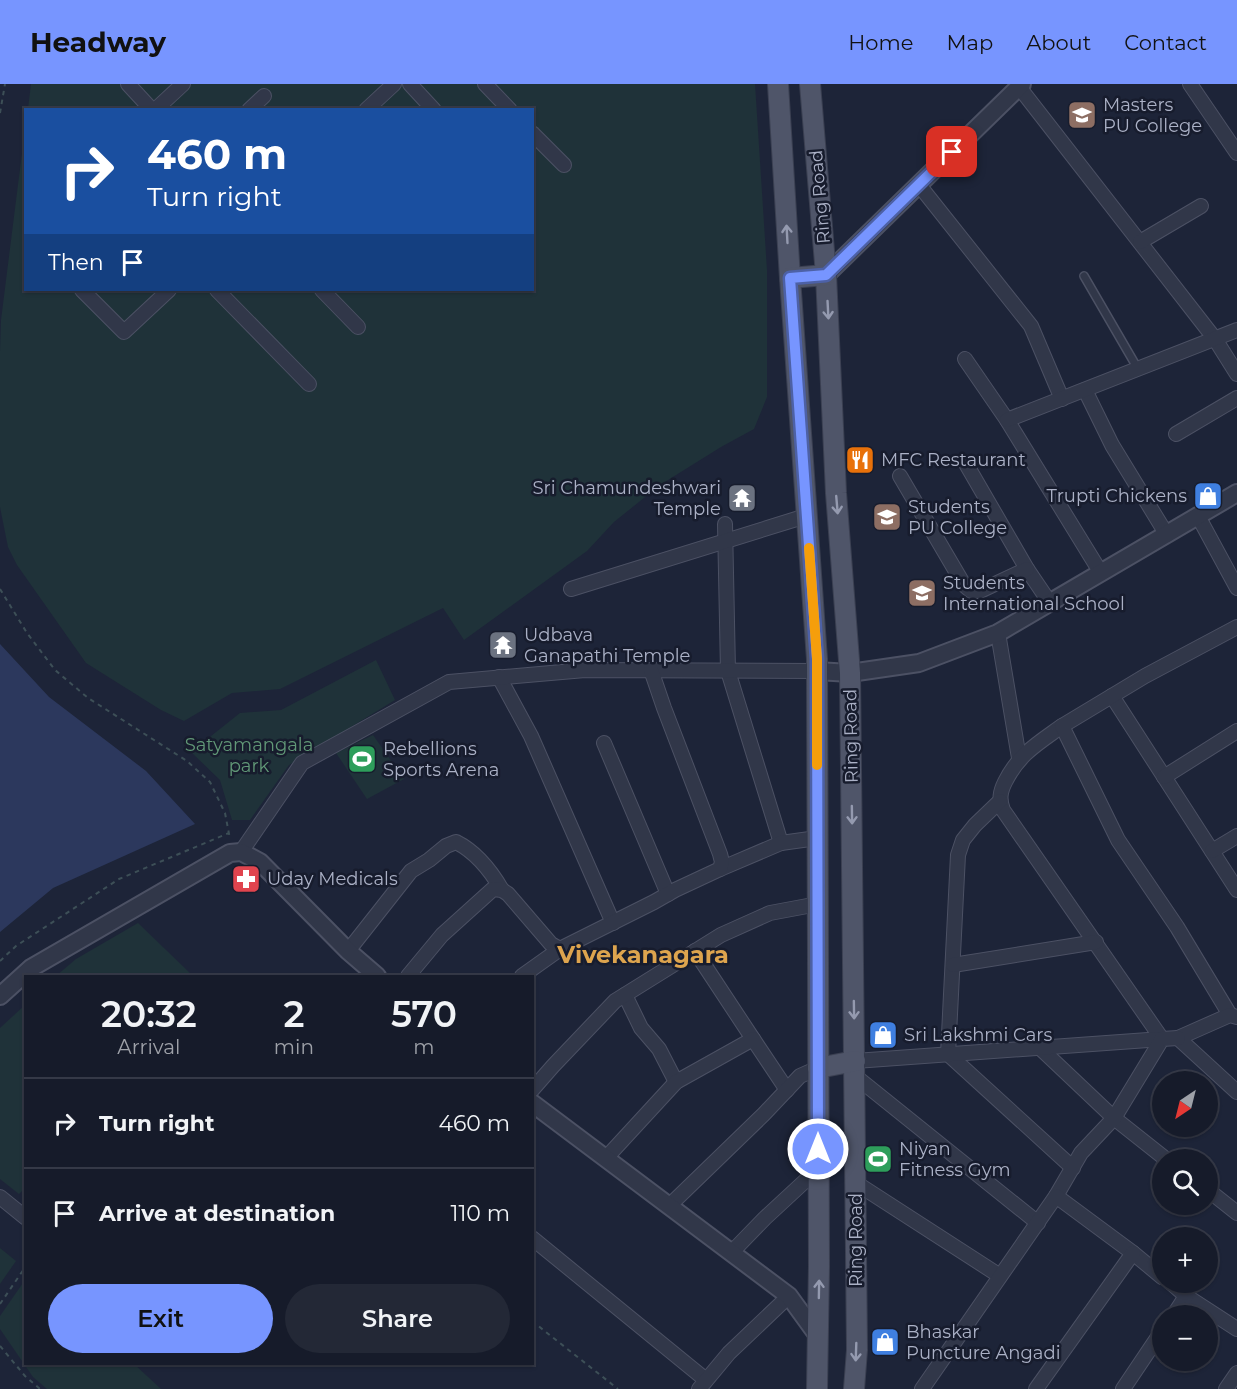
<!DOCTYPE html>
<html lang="en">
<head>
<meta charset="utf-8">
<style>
  :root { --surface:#161b2a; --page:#232836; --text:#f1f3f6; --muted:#9ea1a8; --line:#353947; --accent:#7795ff }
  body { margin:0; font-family:Montserrat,sans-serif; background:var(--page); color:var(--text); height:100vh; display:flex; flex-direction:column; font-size:22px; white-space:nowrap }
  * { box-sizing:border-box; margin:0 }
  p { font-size:20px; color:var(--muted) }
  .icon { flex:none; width:33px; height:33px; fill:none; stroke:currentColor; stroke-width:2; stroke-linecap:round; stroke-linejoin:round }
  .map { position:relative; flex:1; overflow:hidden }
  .drawer { position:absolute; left:24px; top:891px; width:510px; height:390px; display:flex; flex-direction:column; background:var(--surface); border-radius:0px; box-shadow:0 2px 4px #0004,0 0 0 2px var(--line) }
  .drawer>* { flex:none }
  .top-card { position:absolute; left:24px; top:24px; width:510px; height:183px; border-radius:0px; box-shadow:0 2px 4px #0004,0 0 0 2px var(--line); background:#1a4fa0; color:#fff; overflow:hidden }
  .needle { width:39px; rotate:215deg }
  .controls { position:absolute; left:1152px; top:987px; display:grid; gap:12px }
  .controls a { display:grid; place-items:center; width:66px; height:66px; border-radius:50%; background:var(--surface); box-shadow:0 2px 4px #0004,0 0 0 2px var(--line); font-size:30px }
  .pin { position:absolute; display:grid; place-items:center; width:51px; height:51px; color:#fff; margin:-26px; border-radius:12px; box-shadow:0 3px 9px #0006 }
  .me { position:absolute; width:66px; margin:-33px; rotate:0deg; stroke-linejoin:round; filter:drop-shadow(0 0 4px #0008) }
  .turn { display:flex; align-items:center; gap:21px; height:126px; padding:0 24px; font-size:27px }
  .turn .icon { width:78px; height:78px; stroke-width:2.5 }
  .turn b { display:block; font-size:42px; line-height:51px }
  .then { display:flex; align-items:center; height:57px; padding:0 24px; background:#0003; gap:12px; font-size:22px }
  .eta { display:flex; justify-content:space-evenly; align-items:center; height:102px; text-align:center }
  .eta b { font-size:36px; font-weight:600; line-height:42px }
  .cta { display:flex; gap:12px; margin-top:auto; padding:12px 24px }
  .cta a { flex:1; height:69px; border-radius:36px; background:var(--accent); color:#111; font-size:24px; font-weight:600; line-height:69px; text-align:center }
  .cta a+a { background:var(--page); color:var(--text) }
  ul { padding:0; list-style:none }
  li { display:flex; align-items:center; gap:18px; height:90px; padding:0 24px; border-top:2px solid var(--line) }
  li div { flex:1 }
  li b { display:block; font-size:22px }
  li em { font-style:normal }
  header { display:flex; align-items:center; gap:36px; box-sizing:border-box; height:84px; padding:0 30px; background:var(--accent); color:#111 }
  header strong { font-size:28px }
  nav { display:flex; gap:33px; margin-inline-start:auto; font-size:21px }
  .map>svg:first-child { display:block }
</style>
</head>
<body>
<header>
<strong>Headway</strong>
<nav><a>Home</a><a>Map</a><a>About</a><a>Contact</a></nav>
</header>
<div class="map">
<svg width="1237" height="1305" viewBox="0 0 1237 1305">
  <rect width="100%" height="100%" fill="#1d2438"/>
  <!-- green -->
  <g fill="#1f3239">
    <path d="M 31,0 L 755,0 L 767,186 L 767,313 L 754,345 L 721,363 L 660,401 L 614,438 L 587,467 L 464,556 L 443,524 L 280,605 L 232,609 L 184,637 L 161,626 L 86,579 L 17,481 L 8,463 L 0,423 L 0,268 L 1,236 L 25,45 L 26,206 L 532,206 L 532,26 L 28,25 Z"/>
    <path d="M 376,576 L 395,616 L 289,681 L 250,736 L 232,736 L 220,696 L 191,668 L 240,629 L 281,626 Z"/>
    <path d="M 373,651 L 404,695 L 367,715 L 336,669 Z"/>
    <path d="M 138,839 L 193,892 L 56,892 L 76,875 Z"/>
    <path d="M 25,921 L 26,1103 L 19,1110 L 0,1095 L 0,944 Z"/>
    <path d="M 0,1164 L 16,1177 L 0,1200 Z"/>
    <path d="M 25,1196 L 26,1280 L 134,1280 L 161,1305 L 47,1305 L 33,1293 L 0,1245 L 0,1232 Z"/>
  </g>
  <!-- water -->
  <path fill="#2c385d" d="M 0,560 L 49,613 L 146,687 L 195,740 L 53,804 L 0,848 Z"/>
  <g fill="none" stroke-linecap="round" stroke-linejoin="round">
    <!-- service casing -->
    <g stroke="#4c5164" stroke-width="10">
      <path id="service" d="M 1084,192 L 1138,285"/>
    </g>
    <!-- minor casing -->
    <g stroke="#4c5164" stroke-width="16">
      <g id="minor">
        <path d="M 128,0 L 152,26"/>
        <path d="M 410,0 L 434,26"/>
        <path d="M 485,0 L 510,26"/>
        <path d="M 1190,0 L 1237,69"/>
        <path d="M 1019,3 L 1215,255 L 1237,290"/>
        <path d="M 155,26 L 183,0"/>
        <path d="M 249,26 L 264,12"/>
        <path d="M 366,26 L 394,0"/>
        <path d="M 532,49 L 564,81"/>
        <path d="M 919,101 L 1031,242 L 1062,315"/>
        <path d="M 1140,158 L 1201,122"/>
        <path d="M 82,206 L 124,248 L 169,206"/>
        <path d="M 217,206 L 309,300"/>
        <path d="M 322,206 L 358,243"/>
        <path d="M 965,275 L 1007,336 L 1101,489"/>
        <path d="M 1085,306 L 1112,361 L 1167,451"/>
        <path d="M 1007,336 L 1237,246"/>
        <path d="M 1176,350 L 1237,314"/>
        <path d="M 965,378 L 1027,485 L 1050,519"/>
        <path d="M 900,392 L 964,501 L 971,507 L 980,507 L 1027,485"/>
        <path d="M 1198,432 L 1237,504"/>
        <path d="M 725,440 L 728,587 L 781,759"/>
        <path d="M 571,505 L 806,432"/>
        <path d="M 998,549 L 1019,674"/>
        <path d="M 499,593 L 531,652 L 613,839"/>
        <path d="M 1112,612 L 1237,806"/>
        <path d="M 1062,642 C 1037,660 1019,670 1005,698 C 1000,708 999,715 1003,726 L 1162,955"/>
        <path d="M 604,659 L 668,810"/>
        <path d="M 1164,693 L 1237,647"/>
        <path d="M 1000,717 L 975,741 L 963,756 L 958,771 L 948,970 L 1073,1084"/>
        <path d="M 1212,767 L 1237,752"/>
        <path d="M 241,768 L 302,679 L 449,598 L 585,586 L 817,587"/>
        <path d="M 720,785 L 781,759 L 817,754"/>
        <path d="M 348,867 L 411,787 L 429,776 L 446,762 L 456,758 C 476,768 491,787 502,806"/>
        <path d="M 695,867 L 753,955"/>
        <path d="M 953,881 L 1096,858"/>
        <path d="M 408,892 L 442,851 L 493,805 L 502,806 L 508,810 L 551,860 L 560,865"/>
        <path d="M 522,892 L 560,865 L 654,818 L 675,806 L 720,785 L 722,778 L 720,770 L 664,624 L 651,586"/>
        <path d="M 625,911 L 641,944 L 659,965 L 676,998"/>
        <path d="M 1230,931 L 1177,843 L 1118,756 L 1062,642 L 1145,592 L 1237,543"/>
        <path d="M 1237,933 L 1230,931 L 1178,954 L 1237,1008"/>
        <path d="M 1040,964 L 1114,1034 L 1167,1076"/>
        <path d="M 855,977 L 1162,955"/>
        <path d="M 855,992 L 1038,1139"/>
        <path d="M 532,1006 L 553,982 L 615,917 L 721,851 L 770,829 L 818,820"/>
        <path d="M 606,1074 L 676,998 L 753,955 L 787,1006"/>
        <path d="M 856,1099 L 1000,1192"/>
        <path d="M 1208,1106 L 1237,1129"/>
        <path d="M 1056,1112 L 1081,1069 L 1114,1034 L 1162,955 L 1178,954"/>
        <path d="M 0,1113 L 26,1134"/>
        <path d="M 669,1122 L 764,1030 L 800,992 L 818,984"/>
        <path d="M 532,1154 L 706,1296"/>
        <path d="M 731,1169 L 765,1134 L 818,1085"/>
        <path d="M 1170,1198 L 1186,1212 L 1237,1245"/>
        <path d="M 1173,1232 L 1186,1212"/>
        <path d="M 699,1305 L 729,1269 L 789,1212"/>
        <path d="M 922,1305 L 1056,1112 L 1133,1169 L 1162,1193"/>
        <path d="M 1036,1305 L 1133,1169"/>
        <path d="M 1123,1305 L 1162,1247"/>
        <path d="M 1226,1305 L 1237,1289"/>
      </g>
    </g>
    <!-- tertiary casing -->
    <g stroke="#4c5164" stroke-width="20">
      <g id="tertiary">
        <path d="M 826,191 L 1022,0"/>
        <path d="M 817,587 L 850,589 L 919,579 L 998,549 L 1237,409"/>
        <path d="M 0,912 L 31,884 L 230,769 L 241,768 L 260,778 L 348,867 L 377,892"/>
        <path d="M 532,1019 L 789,1212 L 818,1252"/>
      </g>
    </g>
    <!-- primary casing -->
    <g stroke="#3b4052" stroke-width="22">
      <g id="primary">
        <path d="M 778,0 L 790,194 L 817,575 L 819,1182 L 817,1305"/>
        <path d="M 810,0 L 826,191 L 836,409 L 850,589 L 856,1169 L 857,1266 L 854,1305"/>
        <path d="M 790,194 L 826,191"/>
        <path d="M 818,984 L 855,977"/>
      </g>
    </g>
    <!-- path -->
    <g stroke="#3d4f57" stroke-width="2" stroke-dasharray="4.5 4.5" stroke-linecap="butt">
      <path d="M 0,29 L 5,0"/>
      <path d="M 0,505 L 27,549 L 55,586 L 88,614 L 187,677 L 210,698 L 225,729 L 230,755"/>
      <path d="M 0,877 L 16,862 L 119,795 L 229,749"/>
      <path d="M 0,1220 L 26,1182"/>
      <path d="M 532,1237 L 618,1305"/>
      <path d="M 0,1262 L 25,1292 L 40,1305"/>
    </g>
    <!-- service -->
    <use href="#service" stroke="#313749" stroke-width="7"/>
    <!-- minor -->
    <use href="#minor" stroke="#313749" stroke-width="14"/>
    <!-- tertiary -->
    <use href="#tertiary" stroke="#313749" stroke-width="16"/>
    <!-- primary -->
    <use href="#primary" stroke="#4f5569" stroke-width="20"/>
  </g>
  <!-- one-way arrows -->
  <defs><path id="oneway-shaft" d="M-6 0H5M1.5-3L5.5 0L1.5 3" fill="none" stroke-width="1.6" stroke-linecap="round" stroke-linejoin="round" transform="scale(1.5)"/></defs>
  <g stroke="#949aaf">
    <use href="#oneway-shaft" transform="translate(787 150) rotate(-93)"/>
    <use href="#oneway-shaft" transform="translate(828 226) rotate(87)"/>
    <use href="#oneway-shaft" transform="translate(837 421) rotate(85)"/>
    <use href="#oneway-shaft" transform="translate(852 731) rotate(89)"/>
    <use href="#oneway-shaft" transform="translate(854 926) rotate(89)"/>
    <use href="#oneway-shaft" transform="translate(819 1205) rotate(-89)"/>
    <use href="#oneway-shaft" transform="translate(856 1268) rotate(92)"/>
  </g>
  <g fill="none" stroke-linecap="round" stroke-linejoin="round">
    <!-- route casing -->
    <g stroke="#4d61a6" stroke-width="15">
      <path id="route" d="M 818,1065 L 817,575 L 790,194 L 826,191 L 952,68"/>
    </g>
    <!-- route -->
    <use href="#route" stroke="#7795ff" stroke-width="10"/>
    <!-- slow -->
    <path stroke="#f59e0b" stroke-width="10" d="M 809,464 L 817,575 L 817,681"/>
  </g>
  <!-- icons -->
  <defs>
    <g id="university-square" transform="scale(1.5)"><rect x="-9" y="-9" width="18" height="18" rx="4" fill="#8d6e63" stroke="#171c2d"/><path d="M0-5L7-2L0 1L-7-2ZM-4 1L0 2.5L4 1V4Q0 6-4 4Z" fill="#fff"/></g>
    <g id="restaurant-square" transform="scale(1.5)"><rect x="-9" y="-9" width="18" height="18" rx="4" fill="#e8710a" stroke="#171c2d"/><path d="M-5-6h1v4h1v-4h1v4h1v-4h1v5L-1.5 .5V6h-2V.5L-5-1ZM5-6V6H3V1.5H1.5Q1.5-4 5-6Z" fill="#fff"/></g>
    <g id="shop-square" transform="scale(1.5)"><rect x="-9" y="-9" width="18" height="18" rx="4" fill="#3f7fe0" stroke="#171c2d"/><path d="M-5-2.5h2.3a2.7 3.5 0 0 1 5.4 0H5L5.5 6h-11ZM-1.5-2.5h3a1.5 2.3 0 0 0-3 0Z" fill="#fff"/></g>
    <g id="temple-square" transform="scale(1.5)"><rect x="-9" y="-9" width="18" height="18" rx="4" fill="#6b7280" stroke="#171c2d"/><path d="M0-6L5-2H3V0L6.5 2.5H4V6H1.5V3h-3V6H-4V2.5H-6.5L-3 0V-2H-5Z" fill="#fff"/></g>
    <g id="school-square" transform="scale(1.5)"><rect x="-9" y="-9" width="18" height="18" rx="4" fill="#8d6e63" stroke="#171c2d"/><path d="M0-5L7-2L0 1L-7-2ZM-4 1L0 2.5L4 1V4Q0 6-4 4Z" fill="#fff"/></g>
    <g id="stadium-square" transform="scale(1.5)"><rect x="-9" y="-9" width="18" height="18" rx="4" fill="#2e9e5b" stroke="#171c2d"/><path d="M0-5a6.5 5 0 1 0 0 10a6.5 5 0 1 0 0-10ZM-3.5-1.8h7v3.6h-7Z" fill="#fff"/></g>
    <g id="pharmacy-square" transform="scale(1.5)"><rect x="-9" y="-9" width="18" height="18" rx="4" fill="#e0444e" stroke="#171c2d"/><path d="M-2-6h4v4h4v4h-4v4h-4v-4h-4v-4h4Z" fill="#fff"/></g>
  </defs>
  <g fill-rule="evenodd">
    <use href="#university-square" x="1082" y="31"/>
    <use href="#restaurant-square" x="860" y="376"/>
    <use href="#shop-square" x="1208" y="412"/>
    <use href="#temple-square" x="742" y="414"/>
    <use href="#university-square" x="887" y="433"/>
    <use href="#school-square" x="922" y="509"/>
    <use href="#temple-square" x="503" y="561"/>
    <use href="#stadium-square" x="362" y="675"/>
    <use href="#pharmacy-square" x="246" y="795"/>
    <use href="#shop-square" x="883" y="951"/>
    <use href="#stadium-square" x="878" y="1075"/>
    <use href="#shop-square" x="885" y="1258"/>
  </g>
  <g text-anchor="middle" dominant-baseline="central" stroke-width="5" stroke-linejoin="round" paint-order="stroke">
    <!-- poi labels -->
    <g font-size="18" fill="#abb1c6" stroke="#171c2d" text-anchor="start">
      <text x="1103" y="21">Masters<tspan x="1103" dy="21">PU College</tspan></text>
      <text x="881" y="376">MFC Restaurant</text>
      <text x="721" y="404" text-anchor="end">Sri Chamundeshwari<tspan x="721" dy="21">Temple</tspan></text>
      <text x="1187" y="412" text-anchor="end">Trupti Chickens</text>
      <text x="908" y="423">Students<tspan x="908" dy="21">PU College</tspan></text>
      <text x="943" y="499">Students<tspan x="943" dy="21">International School</tspan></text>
      <text x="524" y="551">Udbava<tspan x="524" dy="21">Ganapathi Temple</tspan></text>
      <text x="383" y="665">Rebellions<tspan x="383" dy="21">Sports Arena</tspan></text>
      <text x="267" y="795">Uday Medicals</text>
      <text x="904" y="951">Sri Lakshmi Cars</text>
      <text x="899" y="1065">Niyan<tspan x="899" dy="21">Fitness Gym</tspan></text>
      <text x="906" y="1248">Bhaskar<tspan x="906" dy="21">Puncture Angadi</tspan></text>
    </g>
    <!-- street labels -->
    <g font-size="18" fill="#abb1c6" stroke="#171c2d">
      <text transform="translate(820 113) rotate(-95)">Ring Road</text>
      <text transform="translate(851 652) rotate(-91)">Ring Road</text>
      <text transform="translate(856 1156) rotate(-90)">Ring Road</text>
    </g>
    <!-- park labels -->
    <g font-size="18" fill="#619877" stroke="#171c2d">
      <text x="249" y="661">Satyamangala<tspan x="249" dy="21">park</tspan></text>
    </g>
    <!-- district labels -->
    <g font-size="24" font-weight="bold" fill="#dda44e" stroke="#171c2d">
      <text x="643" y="870">Vivekanagara</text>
    </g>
  </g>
</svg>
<div class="controls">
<a><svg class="needle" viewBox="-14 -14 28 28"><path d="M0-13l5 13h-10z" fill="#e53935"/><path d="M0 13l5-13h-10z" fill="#9ea1a8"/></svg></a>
<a><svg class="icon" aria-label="search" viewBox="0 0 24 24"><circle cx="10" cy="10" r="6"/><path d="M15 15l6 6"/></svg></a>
<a>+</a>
<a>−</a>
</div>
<div class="pin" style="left:952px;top:68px;background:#d93025"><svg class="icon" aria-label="arrive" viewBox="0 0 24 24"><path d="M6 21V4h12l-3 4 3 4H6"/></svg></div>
<svg class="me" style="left:818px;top:1065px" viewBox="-20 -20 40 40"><circle r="17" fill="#7795ff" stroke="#fff" stroke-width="3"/><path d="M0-11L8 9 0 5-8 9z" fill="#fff"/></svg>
<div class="top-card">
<div class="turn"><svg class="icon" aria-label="right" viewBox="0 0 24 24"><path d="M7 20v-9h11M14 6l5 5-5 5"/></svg><div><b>460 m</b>Turn right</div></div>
<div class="then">Then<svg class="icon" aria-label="arrive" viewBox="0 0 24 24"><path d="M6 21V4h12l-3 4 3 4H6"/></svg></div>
</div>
<section class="drawer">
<div class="eta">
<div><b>20:32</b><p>Arrival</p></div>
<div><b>2</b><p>min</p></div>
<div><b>570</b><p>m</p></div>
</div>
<ul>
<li><svg class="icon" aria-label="right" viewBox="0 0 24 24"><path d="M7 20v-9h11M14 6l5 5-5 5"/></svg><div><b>Turn right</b></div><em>460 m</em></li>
<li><svg class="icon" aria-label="arrive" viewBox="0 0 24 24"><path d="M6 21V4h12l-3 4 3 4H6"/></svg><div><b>Arrive at destination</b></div><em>110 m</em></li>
</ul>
<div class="cta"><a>Exit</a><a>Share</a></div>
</section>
</div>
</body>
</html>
